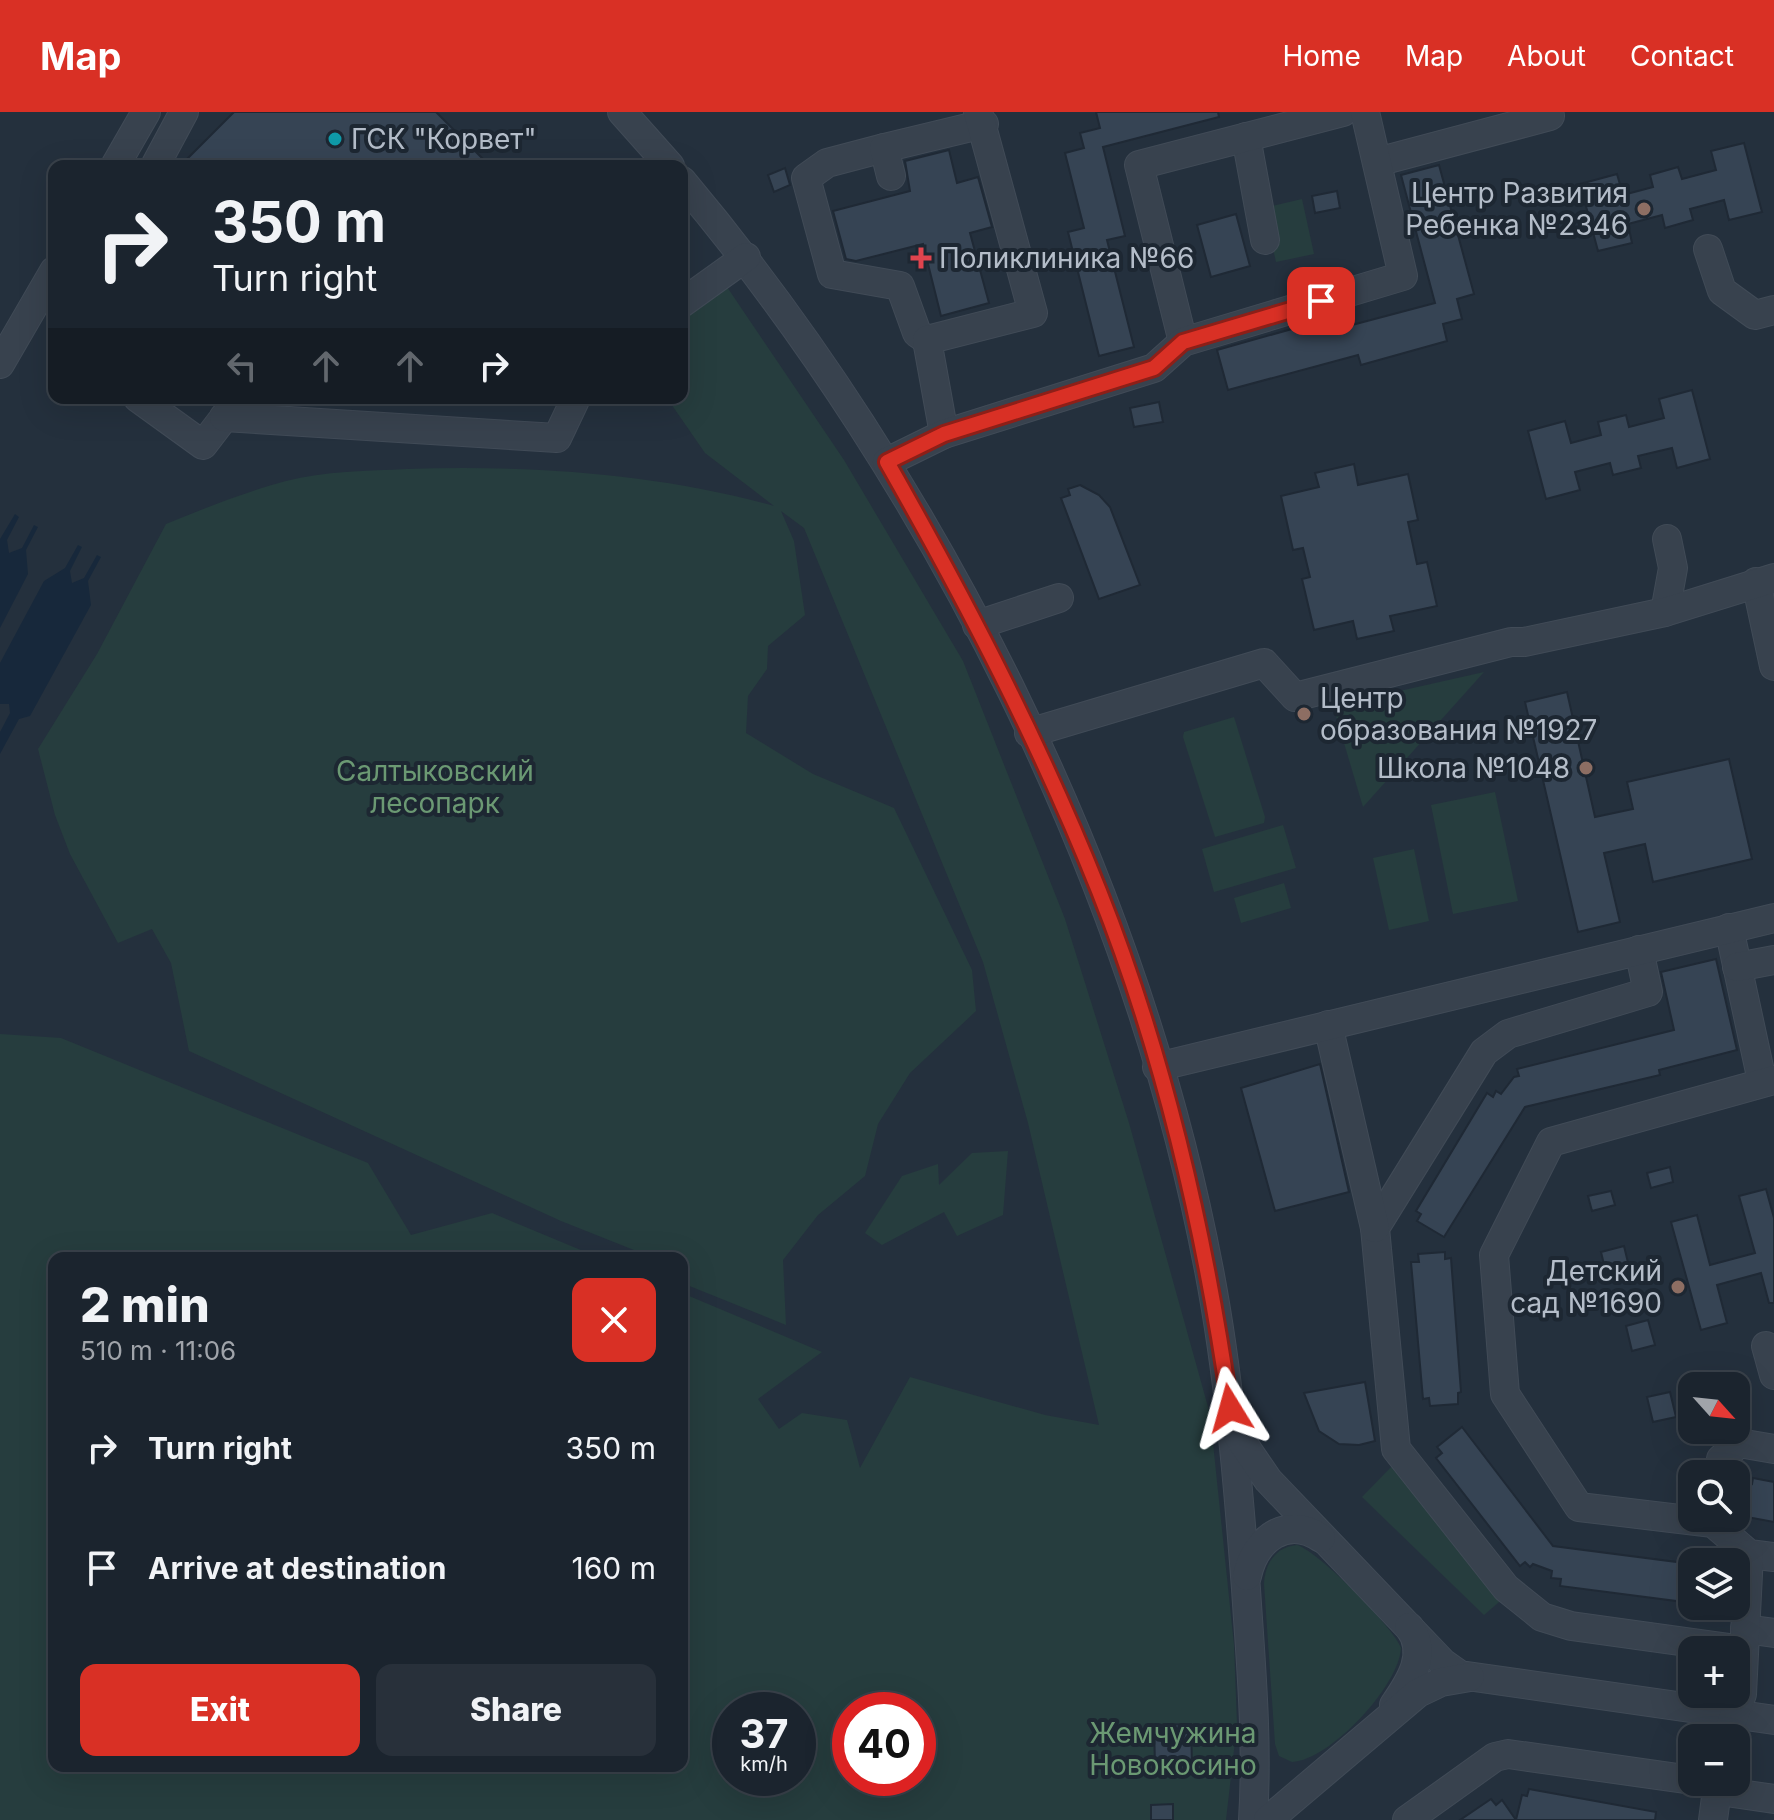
<!DOCTYPE html>
<html lang="en">
<head>
<meta charset="utf-8">
<style>
  :root { --surface:#1b242e; --page:#28303a; --text:#f1f3f6; --muted:#a0a4aa; --line:#39414a; --accent:#d93025 }
  body { margin:0; font-family:Inter,sans-serif; background:var(--page); color:var(--text); height:100vh; display:flex; flex-direction:column; font-size:30px; white-space:nowrap }
  * { box-sizing:border-box; margin:0 }
  p { font-size:26px; color:var(--muted) }
  .icon { flex:none; width:44px; height:44px; fill:none; stroke:currentColor; stroke-width:2; stroke-linecap:round; stroke-linejoin:round }
  .map { position:relative; flex:1; overflow:hidden }
  .details { position:absolute; left:48px; top:1140px; width:640px; height:520px; display:flex; flex-direction:column; background:var(--surface); border-radius:16px; box-shadow:0 8px 32px #0002,0 0 0 2px var(--line) }
  .details>* { flex:none }
  .banner { position:absolute; left:48px; top:48px; width:640px; height:244px; border-radius:16px; box-shadow:0 8px 32px #0002,0 0 0 2px var(--line); background:#1b242e; color:var(--text); overflow:hidden }
  .needle { width:52px; rotate:117deg }
  .fabs { position:absolute; left:1678px; top:1260px; display:grid; gap:16px }
  .fabs a { display:grid; place-items:center; width:72px; height:72px; border-radius:16px; background:var(--surface); box-shadow:0 8px 32px #0002,0 0 0 2px var(--line); font-size:40px }
  .speed { position:absolute; left:712px; top:1580px; display:flex; gap:16px; font-size:40px; font-weight:700; text-align:center }
  .speed>* { display:grid; place-content:center; width:104px; height:104px; border-radius:50%; background:var(--surface); box-shadow:0 8px 32px #0002,0 0 0 2px var(--line); line-height:1 }
  .speed small { font-size:20px; font-weight:400 }
  .speed .limit { border:12px solid #d22; background:#fff; color:#111 }
  .pin { position:absolute; display:grid; place-items:center; width:68px; height:68px; color:#fff; margin:-34px; border-radius:16px; box-shadow:0 4px 12px #0006 }
  .me { position:absolute; width:88px; margin:-44px; rotate:352deg; stroke-linejoin:round; filter:drop-shadow(0 0 6px #0008) }
  .turn { display:flex; align-items:center; gap:28px; height:168px; padding:0 32px; font-size:36px }
  .turn .icon { width:104px; height:104px; stroke-width:2.5 }
  .turn b { display:block; font-size:56px; line-height:68px }
  .lanes { display:flex; align-items:center; height:76px; padding:0 32px; background:#0003; justify-content:center; gap:40px; direction:ltr }
  .lanes .off { opacity:.35 }
  .round { display:grid; place-items:center; flex:none; width:84px; height:84px; border-radius:16px; background:var(--page) }
  .summary { display:flex; align-items:center; justify-content:space-between; height:136px; padding:0 32px }
  h1 { font-size:48px; font-weight:800; line-height:60px }
  .action { display:flex; gap:16px; margin-top:auto; padding:16px 32px }
  .action a { flex:1; height:92px; border-radius:16px; background:var(--accent); color:#fff; font-size:32px; font-weight:800; line-height:92px; text-align:center }
  .action a+a { background:var(--page); color:var(--text) }
  ul { padding:0; list-style:none }
  li { display:flex; align-items:center; gap:24px; height:120px; padding:0 32px }
  li div { flex:1 }
  li b { display:block; font-size:30px }
  li em { font-style:normal }
  header { display:flex; align-items:center; gap:48px; box-sizing:border-box; height:112px; padding:0 40px; background:var(--accent); color:#fff }
  header strong { font-size:38px }
  nav { display:flex; gap:44px; margin-inline-start:auto; font-size:28px }
  .map>svg:first-child { display:block }
</style>
</head>
<body>
<header>
<strong>Map</strong>
<nav><a>Home</a><a>Map</a><a>About</a><a>Contact</a></nav>
</header>
<div class="map">
<svg width="1774" height="1708" viewBox="0 0 1774 1708">
  <rect width="100%" height="100%" fill="#24303d"/>
  <!-- green -->
  <g fill="#263d3e" fill-rule="evenodd">
    <path d="M 1302,87 L 1314,142 L 1276,150 L 1264,96 Z"/>
    <path d="M 725,172 L 844,348 L 963,549 L 1065,807 L 1129,1011 L 1210,1302 L 1234,1533 L 1237,1612 L 1226,1708 L 0,1708 L 0,922 L 61,926 L 368,1051 L 411,1123 L 492,1101 L 600,1146 L 54,1146 L 54,1654 L 682,1654 L 682,1181 L 822,1240 L 758,1287 L 779,1317 L 802,1301 L 847,1308 L 860,1356 L 910,1265 L 1045,1303 L 1099,1313 L 1028,1011 L 983,850 L 804,416 L 781,399 L 794,429 L 805,503 L 768,534 L 767,557 L 748,584 L 746,621 L 813,662 L 894,696 L 972,858 L 976,899 L 910,961 L 878,1012 L 865,1064 L 818,1103 L 783,1148 L 786,1213 L 682,1171 L 682,1146 L 654,1146 L 561,1109 L 189,939 L 171,851 L 152,817 L 118,831 L 70,742 L 55,703 L 38,637 L 97,542 L 166,412 C 205,396 245,380 286,369 C 324,359 368,359 407,357 C 529,353 656,361 774,394 L 705,341 L 667,286 L 682,286 L 682,200 ZM 730,1598 L 798,1598 L 798,1666 L 730,1666 ZM 850,1598 L 918,1598 L 918,1666 L 850,1666 Z"/>
    <path d="M 1484,560 L 1363,695 L 1333,594 Z"/>
    <path d="M 1234,605 L 1265,705 L 1264,711 L 1215,725 L 1183,625 L 1184,620 Z"/>
    <path d="M 1495,680 L 1518,789 L 1453,802 L 1431,693 Z"/>
    <path d="M 1283,713 L 1296,756 L 1214,780 L 1202,737 Z"/>
    <path d="M 1414,737 L 1429,809 L 1389,818 L 1373,746 Z"/>
    <path d="M 1284,771 L 1291,796 L 1241,811 L 1234,786 Z"/>
    <path d="M 1008,1039 L 1003,1103 L 957,1124 L 944,1100 L 882,1133 L 865,1121 L 902,1064 L 938,1052 L 939,1073 L 972,1041 Z"/>
    <path d="M 1396,1350 L 1506,1484 L 1484,1503 L 1362,1385 Z"/>
    <path d="M 1297,1433 C 1319,1440 1393,1515 1401,1536 C 1399,1574 1330,1648 1292,1650 L 1279,1644 L 1275,1632 L 1264,1472 C 1265,1452 1275,1435 1297,1433 Z"/>
  </g>
  <!-- water -->
  <g fill="#17283b">
    <path d="M 15,402 L 19,405 L 7,428 L 9,441 L 22,436 L 34,413 L 38,415 L 26,438 L 28,462 L 0,516 L 0,427 Z"/>
    <path d="M 78,433 L 82,435 L 70,459 L 72,471 L 84,466 L 97,443 L 101,445 L 88,469 L 91,493 L 30,604 L 19,607 L 0,642 L 0,620 L 10,601 L 9,592 L 0,592 L 0,551 L 44,469 L 65,456 Z"/>
  </g>
  <!-- building -->
  <g fill="#364454" stroke="#1f2935" stroke-width="2">
    <path d="M 234,0 L 436,0 L 490,54 L 180,54 Z"/>
    <path d="M 1096,0 L 1218,0 L 1219,5 L 1103,35 L 1125,124 L 1107,128 L 1134,235 L 1099,244 L 1068,120 L 1084,116 L 1065,41 L 1084,36 L 1080,21 L 1100,16 Z"/>
    <path d="M 1744,31 L 1762,100 L 1729,108 L 1724,88 L 1690,97 L 1693,108 L 1665,116 L 1662,103 L 1628,112 L 1632,131 L 1598,139 L 1580,72 L 1617,62 L 1623,83 L 1653,75 L 1650,63 L 1678,55 L 1682,67 L 1716,58 L 1711,39 Z"/>
    <path d="M 949,38 L 957,71 L 978,65 L 992,115 L 970,121 L 989,191 L 941,204 L 923,132 L 856,149 L 846,147 L 833,99 L 910,79 L 905,49 Z"/>
    <path d="M 1439,53 L 1474,182 L 1457,187 L 1462,207 L 1443,212 L 1447,229 L 1361,253 L 1358,243 L 1228,278 L 1217,238 L 1349,201 L 1352,213 L 1435,191 L 1401,63 Z"/>
    <path d="M 785,56 L 790,73 L 774,80 L 768,63 Z"/>
    <path d="M 1337,79 L 1340,96 L 1315,101 L 1312,84 Z"/>
    <path d="M 1236,102 L 1250,154 L 1211,165 L 1197,113 Z"/>
    <path d="M 1692,278 L 1710,347 L 1677,356 L 1672,336 L 1638,344 L 1641,356 L 1613,363 L 1610,351 L 1575,360 L 1580,378 L 1546,387 L 1528,319 L 1565,309 L 1571,331 L 1601,323 L 1598,310 L 1626,303 L 1629,315 L 1664,306 L 1659,287 Z"/>
    <path d="M 1159,290 L 1163,310 L 1134,315 L 1130,296 Z"/>
    <path d="M 1354,352 L 1358,373 L 1408,362 L 1418,408 L 1408,410 L 1417,452 L 1427,450 L 1437,494 L 1390,504 L 1394,519 L 1357,527 L 1353,509 L 1314,518 L 1302,467 L 1310,465 L 1303,436 L 1293,438 L 1281,384 L 1319,375 L 1315,361 Z"/>
    <path d="M 1080,373 L 1099,383 L 1110,395 L 1140,473 L 1099,487 L 1061,386 L 1070,383 L 1068,377 Z"/>
    <path d="M 1567,580 L 1595,705 L 1633,697 L 1627,670 L 1729,647 L 1752,747 L 1653,770 L 1645,732 L 1604,741 L 1620,810 L 1578,820 L 1525,590 Z"/>
    <path d="M 1716,847 L 1737,938 L 1659,958 L 1660,963 L 1525,995 L 1444,1125 L 1417,1109 L 1421,1102 L 1416,1099 L 1487,981 L 1493,985 L 1496,979 L 1501,982 L 1514,965 L 1519,964 L 1517,957 L 1674,918 L 1661,860 Z"/>
    <path d="M 1320,952 L 1349,1080 L 1275,1099 L 1241,976 Z"/>
    <path d="M 1670,1055 L 1673,1070 L 1651,1076 L 1647,1061 Z"/>
    <path d="M 1766,1077 L 1774,1106 L 1774,1191 L 1769,1191 L 1761,1161 L 1717,1173 L 1727,1211 L 1701,1218 L 1671,1110 L 1697,1103 L 1710,1153 L 1755,1141 L 1739,1084 Z"/>
    <path d="M 1611,1079 L 1615,1093 L 1592,1099 L 1588,1084 Z"/>
    <path d="M 1624,1134 L 1630,1159 L 1607,1165 L 1601,1140 Z"/>
    <path d="M 1445,1140 L 1445,1147 L 1451,1146 L 1461,1280 L 1458,1281 L 1458,1292 L 1430,1294 L 1429,1286 L 1423,1287 L 1411,1150 L 1419,1150 L 1418,1142 Z"/>
    <path d="M 1648,1208 L 1655,1233 L 1632,1239 L 1626,1214 Z"/>
    <path d="M 1365,1270 L 1375,1329 L 1359,1333 L 1339,1332 L 1319,1319 L 1304,1281 Z"/>
    <path d="M 1670,1280 L 1676,1305 L 1653,1310 L 1647,1285 Z"/>
    <path d="M 1462,1315 L 1553,1434 L 1692,1452 L 1692,1491 L 1560,1474 L 1561,1467 L 1551,1466 L 1552,1459 L 1533,1452 L 1530,1455 L 1525,1450 L 1520,1454 L 1436,1346 L 1442,1341 L 1437,1335 Z"/>
    <path d="M 1753,1366 L 1774,1370 L 1774,1410 L 1747,1405 L 1748,1398 L 1741,1397 L 1745,1371 L 1752,1372 Z"/>
    <path d="M 1191,1612 L 1192,1653 L 1155,1654 L 1154,1613 Z"/>
    <path d="M 1529,1677 L 1656,1700 L 1655,1708 L 1516,1708 L 1522,1683 L 1527,1684 Z"/>
    <path d="M 1491,1687 L 1496,1693 L 1502,1688 L 1516,1708 L 1460,1708 Z"/>
    <path d="M 1173,1692 L 1173,1708 L 1151,1708 L 1151,1693 Z"/>
  </g>
  <g fill="none" stroke-linecap="round" stroke-linejoin="round">
    <!-- minor casing -->
    <g stroke="#414b57" stroke-width="30">
      <g id="minor">
        <path d="M 622,0 L 670,54"/>
        <path d="M 1246,25 L 1265,128"/>
        <path d="M 884,36 L 827,51 L 806,66 L 832,162 L 900,174 L 917,221 L 927,228"/>
        <path d="M 1377,50 L 1550,4 L 1549,0"/>
        <path d="M 115,54 L 146,0"/>
        <path d="M 155,54 L 184,0"/>
        <path d="M 891,64 L 884,36 L 984,12"/>
        <path d="M 682,69 C 935,370 1135,770 1209,1158 C 1229,1263 1238,1370 1246,1477 C 1251,1554 1258,1630 1253,1708"/>
        <path d="M 1708,137 L 1722,179 L 1755,203 L 1774,198"/>
        <path d="M 682,191 L 746,145"/>
        <path d="M 1183,230 L 1139,53 L 1343,0"/>
        <path d="M 0,252 L 54,159"/>
        <path d="M 138,286 L 203,333 L 239,286"/>
        <path d="M 224,305 L 557,326 L 576,286"/>
        <path d="M 944,322 L 927,228 L 1033,201 L 978,0"/>
        <path d="M 887,350 L 944,322 L 1154,256 L 1183,230 L 1403,164 L 1365,0"/>
        <path d="M 1756,470 L 1774,554"/>
        <path d="M 1665,500 L 1673,456 L 1667,427"/>
        <path d="M 977,513 L 1059,486"/>
        <path d="M 1029,621 L 1264,551 L 1295,585 L 1511,530 L 1524,530 L 1665,500 L 1774,466"/>
        <path d="M 1729,816 L 1762,969"/>
        <path d="M 1639,838 L 1648,880 L 1508,922 L 1484,940 L 1375,1116 L 1396,1337 L 1506,1476 L 1542,1505 L 1571,1514 L 1744,1538"/>
        <path d="M 1737,855 L 1774,848"/>
        <path d="M 1328,913 L 1375,1116"/>
        <path d="M 1157,955 L 1774,806"/>
        <path d="M 1774,968 L 1551,1030 L 1494,1143 L 1505,1282 L 1579,1395 L 1713,1411 L 1749,1442 L 1774,1445"/>
        <path d="M 1766,1234 L 1774,1263"/>
        <path d="M 1238,1324 L 1268,1368 L 1443,1551 L 1460,1563 L 1774,1608"/>
        <path d="M 1719,1362 L 1721,1347 L 1739,1331 L 1774,1337"/>
        <path d="M 1247,1464 C 1255,1427 1287,1403 1321,1426"/>
        <path d="M 1745,1517 L 1774,1521"/>
        <path d="M 1394,1593 C 1410,1570 1429,1541 1409,1515"/>
        <path d="M 1726,1626 L 1742,1582 L 1749,1442"/>
        <path d="M 1705,1670 L 1733,1681 L 1774,1687"/>
        <path d="M 1268,1708 L 1418,1581 L 1441,1570 L 1470,1565"/>
        <path d="M 1407,1708 L 1495,1645 L 1508,1642 L 1692,1668"/>
        <path d="M 1713,1708 L 1718,1670"/>
      </g>
    </g>
    <!-- minor -->
    <use href="#minor" stroke="#38424e" stroke-width="28"/>
  </g>
  <g fill="none" stroke-linecap="round" stroke-linejoin="round">
    <!-- route casing -->
    <g stroke="#8d1f18" stroke-width="20">
      <path id="route" d="M 1230,1296 C 1205,1120 1165,945 1099,779 C 1040,631 966,489 887,350 L 944,322 L 1154,256 L 1183,230 L 1321,189"/>
    </g>
    <!-- route -->
    <use href="#route" stroke="#d93025" stroke-width="14"/>
  </g>
  <!-- markers -->
  <circle fill="#0f9aa8" stroke="#1d2732" stroke-width="3" cx="335" cy="27" r="8"/>
  <g fill="#8d6e63" stroke="#1d2732" stroke-width="3">
    <circle cx="1644" cy="97" r="8"/>
    <circle cx="1304" cy="602" r="8"/>
    <circle cx="1586" cy="656" r="8"/>
    <circle cx="1678" cy="1175" r="8"/>
  </g>
  <path fill="#e0444e" stroke="#1d2732" stroke-width="3" d="M917 134h8v8h8v8h-8v8h-8v-8h-8v-8h8z"/>
  <g text-anchor="middle" dominant-baseline="central" stroke-width="8" stroke-linejoin="round" paint-order="stroke">
    <!-- poi labels -->
    <g font-size="28" fill="#b4bdc9" stroke="#1d2732" text-anchor="start">
      <text x="351" y="27">ГСК "Корвет"</text>
      <text x="1628" y="81" text-anchor="end">Центр Развития<tspan x="1628" dy="32">Ребенка №2346</tspan></text>
      <text x="939" y="146">Поликлиника №66</text>
      <text x="1320" y="586">Центр<tspan x="1320" dy="32">образования №1927</tspan></text>
      <text x="1570" y="656" text-anchor="end">Школа №1048</text>
      <text x="1662" y="1159" text-anchor="end">Детский<tspan x="1662" dy="32">сад №1690</tspan></text>
    </g>
    <!-- park labels -->
    <g font-size="28" fill="#6b9973" stroke="#1d2732">
      <text x="435" y="659">Салтыковский<tspan x="435" dy="32">лесопарк</tspan></text>
      <text x="1173" y="1621">Жемчужина<tspan x="1173" dy="32">Новокосино</tspan></text>
    </g>
  </g>
</svg>
<div class="fabs">
<a><svg class="needle" viewBox="-14 -14 28 28"><path d="M0-13l5 13h-10z" fill="#e53935"/><path d="M0 13l5-13h-10z" fill="#a0a4aa"/></svg></a>
<a><svg class="icon" aria-label="search" viewBox="0 0 24 24"><circle cx="10" cy="10" r="6"/><path d="M15 15l6 6"/></svg></a>
<a><svg class="icon" aria-label="layers" viewBox="0 0 24 24"><path d="M12 4l9 5-9 5-9-5zM3 14l9 5 9-5"/></svg></a>
<a>+</a>
<a>−</a>
</div>
<div class="speed"><div>37<small>km/h</small></div><div class="limit">40</div></div>
<div class="pin" style="left:1321px;top:189px;background:#d93025"><svg class="icon" aria-label="arrive" viewBox="0 0 24 24"><path d="M6 21V4h12l-3 4 3 4H6"/></svg></div>
<svg class="me" style="left:1230px;top:1296px" viewBox="-20 -20 40 40"><path d="M0-17L14 15 0 8-14 15z" fill="#d93025" stroke="#fff" stroke-width="4"/></svg>
<div class="banner">
<div class="turn"><svg class="icon" aria-label="right" viewBox="0 0 24 24"><path d="M7 20v-9h11M14 6l5 5-5 5"/></svg><div><b>350 m</b>Turn right</div></div>
<div class="lanes"><svg class="icon off" aria-label="left" viewBox="0 0 24 24"><path d="M17 20v-9H6M10 6l-5 5 5 5"/></svg><svg class="icon off" aria-label="ahead" viewBox="0 0 24 24"><path d="M12 20V5M6 11l6-6 6 6"/></svg><svg class="icon off" aria-label="ahead" viewBox="0 0 24 24"><path d="M12 20V5M6 11l6-6 6 6"/></svg><svg class="icon" aria-label="right" viewBox="0 0 24 24"><path d="M7 20v-9h11M14 6l5 5-5 5"/></svg></div>
</div>
<section class="details">
<div class="summary"><div><h1>2 min</h1><p>510 m · 11:06</p></div><a class="round" style="background:#d93025;color:#fff"><svg class="icon" aria-label="close" viewBox="0 0 24 24"><path d="M6 6l12 12M18 6L6 18"/></svg></a></div>
<ul>
<li><svg class="icon" aria-label="right" viewBox="0 0 24 24"><path d="M7 20v-9h11M14 6l5 5-5 5"/></svg><div><b>Turn right</b></div><em>350 m</em></li>
<li><svg class="icon" aria-label="arrive" viewBox="0 0 24 24"><path d="M6 21V4h12l-3 4 3 4H6"/></svg><div><b>Arrive at destination</b></div><em>160 m</em></li>
</ul>
<div class="action"><a>Exit</a><a>Share</a></div>
</section>
</div>
</body>
</html>
